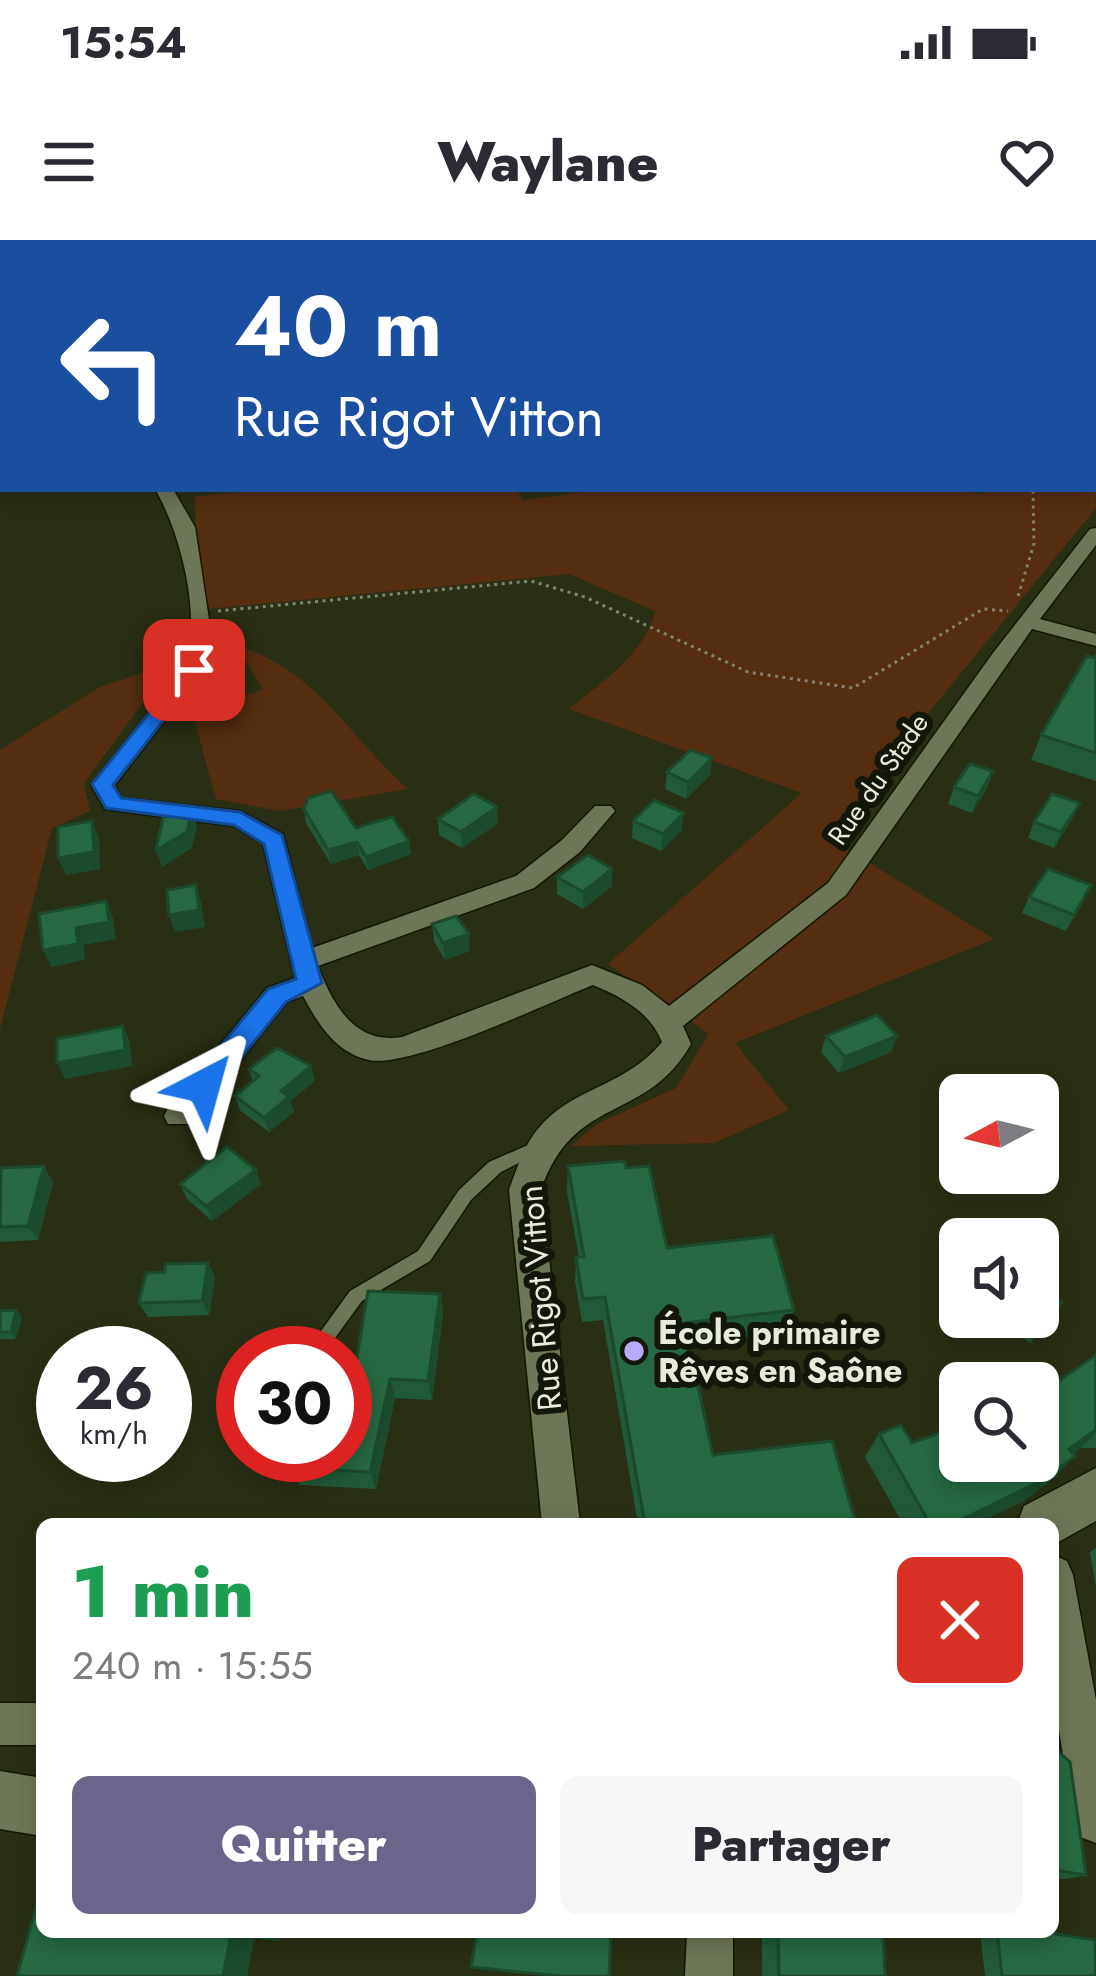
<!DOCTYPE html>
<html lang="fr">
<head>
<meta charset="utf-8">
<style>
  :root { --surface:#fff; --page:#f7f7f7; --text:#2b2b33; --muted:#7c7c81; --accent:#6a658b }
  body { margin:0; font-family:Jost,sans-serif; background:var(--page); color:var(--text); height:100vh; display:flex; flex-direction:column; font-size:45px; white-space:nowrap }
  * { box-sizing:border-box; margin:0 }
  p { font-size:39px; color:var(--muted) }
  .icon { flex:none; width:66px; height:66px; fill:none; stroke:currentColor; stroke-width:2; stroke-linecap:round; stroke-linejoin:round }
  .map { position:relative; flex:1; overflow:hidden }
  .details { position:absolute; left:36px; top:1278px; width:1023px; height:420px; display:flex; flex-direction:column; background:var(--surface); border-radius:18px; box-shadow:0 6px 18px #0003 }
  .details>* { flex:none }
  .banner { position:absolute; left:0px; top:0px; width:1098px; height:252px; box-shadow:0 6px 18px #0003; background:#1a4fa0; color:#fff; overflow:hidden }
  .needle { width:78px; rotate:263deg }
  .buttons { position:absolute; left:939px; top:834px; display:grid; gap:24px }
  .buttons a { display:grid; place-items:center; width:120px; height:120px; border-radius:18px; background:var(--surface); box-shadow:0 6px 18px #0003; font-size:60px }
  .speed { position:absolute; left:36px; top:1086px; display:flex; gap:24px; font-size:60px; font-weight:700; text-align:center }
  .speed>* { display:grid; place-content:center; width:156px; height:156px; border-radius:50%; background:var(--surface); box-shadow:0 6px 18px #0003; line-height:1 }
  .speed small { font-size:30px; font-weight:400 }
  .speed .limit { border:18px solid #d22; background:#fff; color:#111 }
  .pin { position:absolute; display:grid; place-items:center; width:102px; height:102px; color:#fff; margin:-51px; border-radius:24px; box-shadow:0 6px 18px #0006 }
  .me { position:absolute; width:132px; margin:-66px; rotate:39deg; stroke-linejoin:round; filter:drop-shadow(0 0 9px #0008) }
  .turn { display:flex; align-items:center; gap:42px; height:252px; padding:0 36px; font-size:54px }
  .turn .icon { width:156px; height:156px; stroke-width:2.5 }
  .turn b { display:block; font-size:84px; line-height:102px }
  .round { display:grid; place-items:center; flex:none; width:126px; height:126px; border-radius:18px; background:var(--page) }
  .overview { display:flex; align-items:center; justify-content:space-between; height:204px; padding:0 36px }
  h1 { font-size:72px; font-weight:800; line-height:90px; color:#1e9e55 }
  .action { display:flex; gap:24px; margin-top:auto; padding:24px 36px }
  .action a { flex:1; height:138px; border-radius:18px; background:var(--accent); color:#fff; font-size:48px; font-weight:800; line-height:138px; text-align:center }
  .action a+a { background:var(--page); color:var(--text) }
  .status { display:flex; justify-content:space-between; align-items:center; height:84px; padding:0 60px; background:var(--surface); direction:ltr }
  .status svg { height:33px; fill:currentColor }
  header { display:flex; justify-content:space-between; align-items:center; height:156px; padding:0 36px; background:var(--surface); font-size:54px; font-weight:800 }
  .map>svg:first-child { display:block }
</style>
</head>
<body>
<div class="status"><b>15:54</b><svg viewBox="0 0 49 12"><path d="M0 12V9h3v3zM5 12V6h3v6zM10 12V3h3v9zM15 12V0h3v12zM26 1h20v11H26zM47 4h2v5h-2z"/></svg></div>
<header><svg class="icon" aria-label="menu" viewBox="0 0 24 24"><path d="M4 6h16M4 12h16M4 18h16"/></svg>Waylane<svg class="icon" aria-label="heart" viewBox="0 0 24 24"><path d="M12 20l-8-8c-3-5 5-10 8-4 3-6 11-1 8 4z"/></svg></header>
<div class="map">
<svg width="1096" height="1736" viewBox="0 0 1096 1736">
  <rect width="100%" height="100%" fill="#292f14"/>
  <!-- green -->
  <g fill="#552d11">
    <path d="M 1095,245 L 1096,268 L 827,597 L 994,699 L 735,803 L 789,870 L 714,903 L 571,906 L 597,884 L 676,848 L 709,794 L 608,724 L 802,553 L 569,469 C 602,442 646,413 655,371 L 569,334 L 208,369 L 196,299 L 195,256 L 281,249 L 516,249 L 523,260 L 606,249 L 940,249 L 984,254 L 984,249 L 1095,249 Z"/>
    <path d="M 236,405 C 320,432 345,493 408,549 L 280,571 L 216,559 L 192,471 L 263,450 Z"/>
    <path d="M 173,422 L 84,543 L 90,571 L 52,588 L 0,789 L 0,510 L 98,448 Z"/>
  </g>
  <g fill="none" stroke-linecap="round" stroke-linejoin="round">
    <!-- service casing -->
    <g stroke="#121700" stroke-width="3">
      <path id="service" d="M 535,902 L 540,904 L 543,908 L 540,912 L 501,932 L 471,960 L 430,1021 L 362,1061 L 324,1113 L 305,1113 L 350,1051 L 418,1011 L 459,950 L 489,922 Z"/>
    </g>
    <!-- minor casing -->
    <g stroke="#121700" stroke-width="3">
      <g id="minor">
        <path d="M 267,0 L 279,0 L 280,3 L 268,3 Z"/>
        <path d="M 1078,0 L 1094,0 L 1096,5 L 1081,3 Z"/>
        <rect x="1095" y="25" width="1" height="8"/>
        <rect x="0" y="72" width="3" height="8"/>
        <rect x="0" y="124" width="3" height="10"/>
        <rect x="1095" y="196" width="1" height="12"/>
        <path d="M 155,249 L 173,249 L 195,287 L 213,406 L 201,434 L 115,545 L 121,558 L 240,571 L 283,594 L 312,708 L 516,636 L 562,600 L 595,566 L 611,566 L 615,571 L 580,612 L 534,648 L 318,726 C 333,765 355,805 402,797 L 592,725 L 642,745 L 669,766 L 828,643 L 993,413 L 1090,289 L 1096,288 L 1096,305 L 1040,379 L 1096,394 L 1096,406 L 1032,389 L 846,655 L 683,786 L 691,804 C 646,884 574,853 541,950 L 580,1284 L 542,1284 L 509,950 C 518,926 525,901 544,882 C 579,846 627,845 662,802 C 650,772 622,757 593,745 C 548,763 409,829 369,820 C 336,813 318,784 303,756 L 287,762 L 190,884 L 168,884 L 164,876 L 168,868 L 267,748 L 295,738 L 263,604 L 234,586 L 105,569 L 91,545 L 184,429 C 203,380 181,293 155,249 Z"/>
        <path d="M 1053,1315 L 1067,1321 L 1073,1335 L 1096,1460 L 1096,1603 L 1080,1597 L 1074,1581 L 1053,1455 Z"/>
        <rect x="0" y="1463" width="42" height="42"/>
        <path d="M 687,1692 L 733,1692 L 733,1736 L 685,1736 Z"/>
      </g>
    </g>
    <!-- tertiary casing -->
    <g stroke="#121700" stroke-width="3">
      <g id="tertiary">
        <path d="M 1096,1228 L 1096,1281 L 1053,1305 L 1053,1284 L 1017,1284 L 1024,1266 Z"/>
        <path d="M 0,1531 L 42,1538 L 42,1596 L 0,1589 Z"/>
      </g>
    </g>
    <!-- path -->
    <g stroke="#818670" stroke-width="3" stroke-dasharray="3 4.5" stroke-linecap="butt">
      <path d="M 1018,356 L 1034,304 L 1033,249"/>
      <path d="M 218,371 L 531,341 L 585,357 L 748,432 L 853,448 L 983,369 L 1008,371"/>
    </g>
    <!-- service -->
    <use href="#service" fill="#6d7657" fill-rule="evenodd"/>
    <!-- minor -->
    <use href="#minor" fill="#6d7657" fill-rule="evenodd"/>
    <!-- tertiary -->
    <use href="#tertiary" fill="#6d7657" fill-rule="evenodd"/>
  </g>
  <!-- wall -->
  <g fill="#215a39">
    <path d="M 1042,0 L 1083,0 L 1082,3 L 1042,3 Z"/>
    <path d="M 1096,416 L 1096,541 L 1031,520 L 1041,495 Z"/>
    <path d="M 712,518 L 710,535 L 686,559 L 665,549 L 667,532 Z"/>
    <path d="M 993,531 L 987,548 L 972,573 L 948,564 L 954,547 Z"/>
    <path d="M 1080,563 L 1072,579 L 1054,608 L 1028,598 L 1034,582 Z"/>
    <path d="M 304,569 L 356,588 L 409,601 L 411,614 L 368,630 L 359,615 L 331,624 L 306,583 Z"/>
    <path d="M 438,579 L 498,583 L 462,608 L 439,595 Z"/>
    <path d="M 633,581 L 682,590 L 661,611 L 632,598 Z"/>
    <path d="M 612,629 L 612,646 L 583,669 L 557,654 L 557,637 Z"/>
    <path d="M 1091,645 L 1066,691 L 1022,673 L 1029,657 Z"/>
    <path d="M 432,684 L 470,711 L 445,720 L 434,701 Z"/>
    <path d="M 826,796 L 897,796 L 891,812 L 839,833 L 821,812 Z"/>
    <path d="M 249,829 L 315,841 L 290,861 L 294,872 L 269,892 L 240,870 L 235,856 L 253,841 Z"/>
    <path d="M 568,926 L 626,928 L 667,1008 L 794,1070 L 786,1093 L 688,1105 L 713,1215 L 856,1284 L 638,1284 L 603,1080 L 582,1082 L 575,1041 L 576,1017 L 579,1017 L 567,952 Z"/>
    <path d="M 0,932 L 53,942 L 38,1000 L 0,1002 Z"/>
    <path d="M 180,944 L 261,944 L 212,981 L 187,959 Z"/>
    <path d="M 215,1037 L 209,1075 L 148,1077 L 139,1063 Z"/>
    <path d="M 440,1054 L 443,1074 L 432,1160 L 395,1158 L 376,1249 L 300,1245 L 291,1228 L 354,1136 Z"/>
    <path d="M 1062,1062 L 1030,1103 L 996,1077 L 1038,1077 Z"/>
    <path d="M 0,1071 L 22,1077 L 16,1099 L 0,1099 Z"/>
    <path d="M 1096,1115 L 1096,1208 L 1081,1208 L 1073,1214 L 1075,1216 L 1054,1238 L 1025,1260 L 976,1284 L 903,1284 L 865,1217 L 879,1194 L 912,1203 L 1043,1152 Z"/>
    <path d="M 1096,1308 L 1096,1347 L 1090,1312 Z"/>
    <path d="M 1053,1507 L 1086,1635 L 1066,1639 L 1053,1638 Z"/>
    <path d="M 42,1692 L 281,1692 L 279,1701 L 254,1698 L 247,1736 L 17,1736 Z"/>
    <path d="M 762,1692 L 883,1692 L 885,1736 L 762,1736 Z"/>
    <path d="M 980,1692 L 1042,1692 L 1096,1736 L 985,1736 Z"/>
  </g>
  <!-- shaded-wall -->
  <g fill="#1b4a2e">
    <path d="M 712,518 L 710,535 L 686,559 L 688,542 Z"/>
    <path d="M 993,531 L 987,548 L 972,573 L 978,556 Z"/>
    <path d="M 1080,563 L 1072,579 L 1054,608 L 1061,592 Z"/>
    <path d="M 497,567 L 498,583 L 462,608 L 461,592 Z"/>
    <path d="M 192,569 L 197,586 L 192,608 L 162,627 L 156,610 Z"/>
    <path d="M 684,573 L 682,590 L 661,611 L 663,594 Z"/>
    <path d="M 92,581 L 99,598 L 100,629 L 66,635 L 58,618 Z"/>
    <path d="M 409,601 L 411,614 L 368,630 L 366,617 Z"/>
    <path d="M 357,602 L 359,615 L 331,624 L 328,610 Z"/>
    <path d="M 612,629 L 612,646 L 583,669 L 583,652 Z"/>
    <path d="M 196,645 L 201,662 L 205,687 L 175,692 L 169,675 Z"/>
    <path d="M 106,661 L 113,678 L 116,699 L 84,705 L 85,720 L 51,727 L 43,710 L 76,688 Z"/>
    <path d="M 469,694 L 470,711 L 445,720 L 443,703 Z"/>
    <path d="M 123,786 L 130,802 L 132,826 L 65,839 L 57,823 Z"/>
    <path d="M 897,796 L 891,812 L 839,833 L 845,817 Z"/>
    <path d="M 311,826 L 315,841 L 290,861 L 294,872 L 269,892 L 264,878 L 281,851 Z"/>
    <path d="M 44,926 L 53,942 L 38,1000 L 28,986 Z"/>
    <path d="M 256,930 L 261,944 L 212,981 L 206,966 Z"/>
    <path d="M 208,1023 L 215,1037 L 209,1075 L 202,1061 Z"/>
    <path d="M 440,1054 L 443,1074 L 432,1160 L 428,1141 Z"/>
    <path d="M 16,1070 L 22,1077 L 16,1099 L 11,1092 Z"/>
    <path d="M 390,1139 L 395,1158 L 376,1249 L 370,1232 Z"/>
    <path d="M 1096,1190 L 1096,1192 L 1081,1208 L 1048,1232 L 1069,1209 Z"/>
    <path d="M 1075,1216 L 1054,1238 L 1025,1260 L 976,1284 L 952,1284 Z"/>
    <path d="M 259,1692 L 281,1692 L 279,1701 L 258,1696 Z"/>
    <path d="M 231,1694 L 254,1698 L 247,1736 L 223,1736 Z"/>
  </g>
  <!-- building -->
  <g fill="#266942" stroke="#1b4a2e" stroke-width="3">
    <path d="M 1095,78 L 1096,78 L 1096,130 L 1095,128 Z"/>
    <path d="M 1087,416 L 1094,418 L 1096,416 L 1096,513 L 1041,495 Z"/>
    <path d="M 691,510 L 712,518 L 688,542 L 667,532 Z"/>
    <path d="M 970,524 L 993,531 L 978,556 L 954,547 Z"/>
    <path d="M 331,551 L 356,588 L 392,577 L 409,601 L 366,617 L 357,602 L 328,610 L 304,569 L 308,558 Z"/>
    <path d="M 474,554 L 497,567 L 461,592 L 438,579 Z"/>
    <path d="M 1052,554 L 1080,563 L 1061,592 L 1034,582 Z"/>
    <path d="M 654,560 L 684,573 L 663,594 L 633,581 Z"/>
    <path d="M 180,568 L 192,569 L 187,592 L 156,610 L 163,578 Z"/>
    <path d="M 92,581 L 94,612 L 58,618 L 58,587 Z"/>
    <path d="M 588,615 L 612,629 L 583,652 L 557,637 Z"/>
    <path d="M 1048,629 L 1091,645 L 1074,675 L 1029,657 Z"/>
    <path d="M 196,645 L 199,670 L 169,675 L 167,650 Z"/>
    <path d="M 106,661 L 109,682 L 76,688 L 78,704 L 43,710 L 39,674 Z"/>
    <path d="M 456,676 L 469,694 L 443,703 L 432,684 Z"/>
    <path d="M 877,775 L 897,796 L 845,817 L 826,796 Z"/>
    <path d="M 123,786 L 125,810 L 57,823 L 57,799 Z"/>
    <path d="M 277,808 L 311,826 L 281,851 L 289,857 L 264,878 L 235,856 L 259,836 L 249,829 Z"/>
    <path d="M 227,907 L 256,930 L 206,966 L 180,944 Z"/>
    <path d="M 624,921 L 626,928 L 649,926 L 667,1008 L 773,996 L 794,1070 L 684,1083 L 713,1215 L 832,1201 L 856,1284 L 645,1284 L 605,1057 L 583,1059 L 576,1017 L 584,1017 L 568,926 Z"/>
    <path d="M 44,926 L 28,986 L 0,987 L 1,928 Z"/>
    <path d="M 208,1023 L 202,1061 L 139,1063 L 146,1033 L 165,1032 L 166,1024 Z"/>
    <path d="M 1038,1044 L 1062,1062 L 1040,1089 L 1024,1077 L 1038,1077 Z"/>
    <path d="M 368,1051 L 440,1054 L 428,1141 L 390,1139 L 370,1232 L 291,1228 L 294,1215 L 345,1215 L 345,1136 L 354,1136 Z"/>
    <path d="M 16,1070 L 11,1092 L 0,1092 L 0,1071 Z"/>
    <path d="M 1096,1115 L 1096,1190 L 1069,1209 L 1075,1216 L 1045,1239 L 952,1284 L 930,1284 L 879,1194 L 901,1185 L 912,1203 L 935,1195 L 960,1176 L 960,1221 L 1038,1221 L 1038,1148 L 1043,1152 Z"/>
    <path d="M 1019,1131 L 1032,1143 L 1004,1143 Z"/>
    <path d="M 133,1279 L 339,1282 L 338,1284 L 131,1284 Z"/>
    <path d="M 1053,1507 L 1070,1522 L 1086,1635 L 1053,1630 Z"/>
    <path d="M 42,1646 L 42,1692 L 259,1692 L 258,1696 L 231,1694 L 223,1736 L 17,1736 Z"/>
    <path d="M 477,1692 L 611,1692 L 609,1736 L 560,1736 L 471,1727 Z"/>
    <path d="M 778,1692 L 883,1692 L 885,1736 L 779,1736 Z"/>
    <path d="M 997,1692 L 1042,1692 L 1095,1700 L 1096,1736 L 1002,1736 Z"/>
  </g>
  <!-- route -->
  <path fill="#1a73e8" stroke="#114b97" stroke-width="3" d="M 187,426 L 203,430 L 113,545 L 121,558 L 240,572 L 282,595 L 322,743 L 286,762 L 213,853 L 194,853 L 194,838 L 268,749 L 296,739 L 264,604 L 234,585 L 106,568 L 92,544 Z"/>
  <!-- markers -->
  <circle fill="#b8abf7" stroke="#13160a" stroke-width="4.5" cx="634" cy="1111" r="12"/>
  <g text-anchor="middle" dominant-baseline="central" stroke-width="12" stroke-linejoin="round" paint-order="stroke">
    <!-- far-street labels -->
    <g font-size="27" fill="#e6ebda" stroke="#13160a">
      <text transform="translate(878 539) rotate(-55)">Rue du Stade</text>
    </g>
    <!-- street labels -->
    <g font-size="33" fill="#e6ebda" stroke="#13160a">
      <text transform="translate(540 1058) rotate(-95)">Rue Rigot Vitton</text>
    </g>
    <!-- poi labels -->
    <g font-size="33" font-weight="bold" fill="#e6ebda" stroke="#13160a" text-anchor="start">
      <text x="658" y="1092">École primaire<tspan x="658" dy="38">Rêves en Saône</tspan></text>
    </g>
  </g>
</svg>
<div class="buttons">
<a><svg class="needle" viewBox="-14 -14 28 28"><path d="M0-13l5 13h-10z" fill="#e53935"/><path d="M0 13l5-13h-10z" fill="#7c7c81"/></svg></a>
<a><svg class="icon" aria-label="sound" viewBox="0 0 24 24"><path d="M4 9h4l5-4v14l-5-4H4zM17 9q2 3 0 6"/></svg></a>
<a><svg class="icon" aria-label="search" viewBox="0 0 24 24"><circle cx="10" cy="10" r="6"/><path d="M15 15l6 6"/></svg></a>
</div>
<div class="speed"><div>26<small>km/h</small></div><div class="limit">30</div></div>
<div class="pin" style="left:194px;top:430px;background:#d93025"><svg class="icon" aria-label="arrive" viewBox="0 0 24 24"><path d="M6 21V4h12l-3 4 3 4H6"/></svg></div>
<svg class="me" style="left:204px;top:846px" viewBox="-20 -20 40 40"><path d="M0-17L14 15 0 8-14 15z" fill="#1a73e8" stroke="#fff" stroke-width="4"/></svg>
<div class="banner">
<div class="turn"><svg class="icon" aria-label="left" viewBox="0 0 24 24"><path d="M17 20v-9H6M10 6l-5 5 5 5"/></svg><div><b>40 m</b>Rue Rigot Vitton</div></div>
</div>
<section class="details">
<div class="overview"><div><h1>1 min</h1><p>240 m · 15:55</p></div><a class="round" style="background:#d93025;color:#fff"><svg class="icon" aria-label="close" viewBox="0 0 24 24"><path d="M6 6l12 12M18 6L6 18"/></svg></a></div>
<div class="action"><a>Quitter</a><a>Partager</a></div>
</section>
</div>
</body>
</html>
